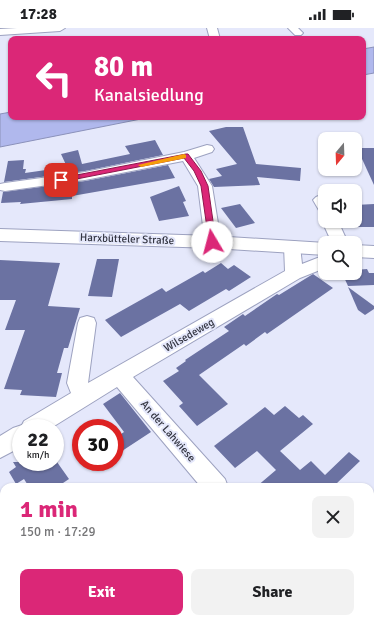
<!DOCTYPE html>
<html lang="en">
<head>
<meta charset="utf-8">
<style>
  :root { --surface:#fff; --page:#f2f2f2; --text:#202124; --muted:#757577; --accent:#db2777 }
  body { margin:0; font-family:Signika,sans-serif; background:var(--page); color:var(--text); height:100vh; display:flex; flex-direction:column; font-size:15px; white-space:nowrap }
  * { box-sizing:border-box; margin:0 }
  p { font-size:13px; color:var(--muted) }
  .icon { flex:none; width:22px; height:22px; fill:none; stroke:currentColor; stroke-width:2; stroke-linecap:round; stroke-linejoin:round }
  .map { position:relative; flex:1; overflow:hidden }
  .details { position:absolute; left:0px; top:455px; width:374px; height:140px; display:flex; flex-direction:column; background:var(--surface); border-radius:12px 12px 0 0; box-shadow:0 1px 3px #0004 }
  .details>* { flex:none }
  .banner { position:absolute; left:8px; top:8px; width:358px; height:84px; border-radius:8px; box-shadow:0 1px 3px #0004; background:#db2777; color:#fff; overflow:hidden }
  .needle { width:26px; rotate:199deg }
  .tools { position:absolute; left:318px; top:104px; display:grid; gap:8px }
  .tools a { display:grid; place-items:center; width:44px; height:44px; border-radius:8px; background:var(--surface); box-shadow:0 1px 3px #0004; font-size:20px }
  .speed { position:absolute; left:12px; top:391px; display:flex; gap:8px; font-size:20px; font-weight:700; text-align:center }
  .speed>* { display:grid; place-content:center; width:52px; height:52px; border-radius:50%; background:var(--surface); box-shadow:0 1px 3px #0004; line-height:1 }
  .speed small { font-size:10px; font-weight:400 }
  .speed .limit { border:6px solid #d22; background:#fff; color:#111 }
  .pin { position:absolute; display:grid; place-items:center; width:34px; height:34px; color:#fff; margin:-17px; border-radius:8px; box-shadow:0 2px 6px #0006 }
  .me { position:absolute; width:44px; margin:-22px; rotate:352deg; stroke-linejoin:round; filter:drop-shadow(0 0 3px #0008) }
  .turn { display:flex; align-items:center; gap:14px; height:84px; padding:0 20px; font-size:18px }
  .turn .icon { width:52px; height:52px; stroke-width:2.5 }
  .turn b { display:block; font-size:28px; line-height:34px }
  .round { display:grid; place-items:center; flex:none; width:42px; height:42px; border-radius:8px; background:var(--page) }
  .head { display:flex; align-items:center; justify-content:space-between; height:68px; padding:0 20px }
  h1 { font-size:24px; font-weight:700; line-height:30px; color:var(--accent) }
  .action { display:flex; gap:8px; margin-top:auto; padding:8px 20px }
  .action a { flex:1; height:46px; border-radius:8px; background:var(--accent); color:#fff; font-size:16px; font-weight:700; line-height:46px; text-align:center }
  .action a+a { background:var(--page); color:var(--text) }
  .status { display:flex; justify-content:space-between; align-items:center; height:28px; padding:0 20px; background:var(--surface); direction:ltr }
  .status svg { height:11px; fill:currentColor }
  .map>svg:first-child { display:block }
</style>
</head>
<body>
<div class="status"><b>17:28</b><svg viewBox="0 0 49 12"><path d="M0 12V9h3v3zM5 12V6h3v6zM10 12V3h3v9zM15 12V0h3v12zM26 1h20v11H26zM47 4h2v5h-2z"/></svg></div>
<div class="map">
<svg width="374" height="595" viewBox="0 0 374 595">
  <rect width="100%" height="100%" fill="#e5e8fb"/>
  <!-- water -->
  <g fill="#b0b8ed" stroke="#8b91ba">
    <path d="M 374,19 L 374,45 L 363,47 L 363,21 Z"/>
    <path d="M 11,84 L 11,89 L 151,89 L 0,119 L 0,86 Z"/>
  </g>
  <!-- building -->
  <g fill="#6b72a2">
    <path d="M 226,99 L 243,99 L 256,136 L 301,140 L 300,153 L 257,149 L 260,157 L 214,159 L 209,151 L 222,148 L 216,141 L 237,136 L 209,103 Z"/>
    <path d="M 155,112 L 163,127 L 85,143 L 4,154 L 8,133 L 24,132 L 23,141 L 26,141 L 25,145 L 67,139 L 61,126 L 78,122 L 82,136 L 130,126 L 125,118 Z"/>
    <path d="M 357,120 L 374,120 L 374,157 Z"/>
    <path d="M 168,137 L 175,150 L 72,168 L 72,171 L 20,176 L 21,174 L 1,175 L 3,164 L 85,153 Z"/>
    <path d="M 179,158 L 186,173 L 183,174 L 189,188 L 159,193 L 150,169 Z"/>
    <path d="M 240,176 L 255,195 L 236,200 L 221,180 Z"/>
    <path d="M 374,176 L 374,199 L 355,199 L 355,177 Z"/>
    <path d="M 97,231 L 119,231 L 112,269 L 88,268 Z"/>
    <path d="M 0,232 L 60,235 L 48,278 L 80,280 L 68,320 L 64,320 L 57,345 L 62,345 L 56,369 L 20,367 L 22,362 L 4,361 L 25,302 L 5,302 L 16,272 L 0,272 Z"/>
    <path d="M 221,235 L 228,241 L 234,237 L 251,249 L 229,263 L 226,261 L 189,283 L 180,276 L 121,309 L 105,292 L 162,260 L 166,264 L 203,243 L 205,245 Z"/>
    <path d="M 367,241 L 369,245 L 374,245 L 374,257 L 348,258 L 342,245 L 355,245 L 355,242 Z"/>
    <path d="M 313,246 L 333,260 L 267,306 L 265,304 L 246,318 L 244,316 L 199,347 L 228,376 L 197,398 L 179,378 L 183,375 L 163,353 L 179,343 L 176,340 L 186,333 L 185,332 L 229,303 L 224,299 L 243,286 L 245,288 L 277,266 L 279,267 Z"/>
    <path d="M 348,259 L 374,278 L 374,281 L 365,287 L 358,282 Z"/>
    <path d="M 120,365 L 151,404 L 122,423 L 115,413 L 115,410 L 124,404 L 103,376 Z"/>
    <path d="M 285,378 L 299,390 L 303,387 L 313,396 L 280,423 L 300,442 L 311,433 L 325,447 L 349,424 L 360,433 L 336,456 L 339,459 L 256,459 L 276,442 L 257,423 L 235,440 L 214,418 L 265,379 L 274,387 Z"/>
    <path d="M 13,434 L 57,434 L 69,451 L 57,459 L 29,459 L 24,451 L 16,456 L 9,444 L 16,439 Z"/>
  </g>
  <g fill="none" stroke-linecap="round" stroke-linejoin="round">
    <!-- minor casing -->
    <g stroke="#9da2c0" stroke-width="2">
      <g id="minor">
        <path d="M 17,0 L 65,0 L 60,3 L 0,7 L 0,1 Z"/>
        <path d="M 207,0 L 217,0 L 220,11 L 210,11 Z"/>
        <path d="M 288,0 L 298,0 L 303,5 L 301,7 L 295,7 Z"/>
        <path d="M 207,117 L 212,118 L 214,121 L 212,124 L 194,130 L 212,158 L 221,214 L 219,218 L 213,219 L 207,218 L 205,214 L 198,158 L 183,133 L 85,152 L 5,163 L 0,162 L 0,156 L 5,155 L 85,144 L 184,124 Z"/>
        <path d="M 321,167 L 325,168 L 325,186 L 320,184 L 313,172 L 316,169 Z"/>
        <path d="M 325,189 L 325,193 L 338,193 L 348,215 L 332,215 L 322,193 Z"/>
        <path d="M 292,213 L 298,214 L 300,218 L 302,236 L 325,227 L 325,240 L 300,250 L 133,349 L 225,451 L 228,459 L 201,459 L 117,359 L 51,400 L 21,400 L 21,419 L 0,430 L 0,408 L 13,400 L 22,397 L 24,393 L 71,365 L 67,355 L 78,295 L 80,290 L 87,288 L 94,290 L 96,295 L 88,355 L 285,243 L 284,218 L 286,214 Z"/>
        <path d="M 316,591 L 347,591 L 348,595 L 317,595 Z"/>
      </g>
    </g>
    <!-- tertiary casing -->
    <g stroke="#9da2c0" stroke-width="2">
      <g id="tertiary">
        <path d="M 0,201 L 213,208 L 326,215 L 325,227 L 213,220 L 0,213 Z"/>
        <path d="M 355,217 L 374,218 L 374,230 L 355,229 Z"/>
      </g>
    </g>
    <!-- minor -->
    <use href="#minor" fill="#fff" fill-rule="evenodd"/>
    <!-- tertiary -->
    <use href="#tertiary" fill="#fff" fill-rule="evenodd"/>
  </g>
  <!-- route -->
  <path fill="#db2777" stroke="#8e194d" d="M 186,126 L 188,126 L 201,143 L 208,158 L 216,214 L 215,216 L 212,216 L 209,214 L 201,158 L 194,143 L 184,130 L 61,154 L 58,152 L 61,150 Z"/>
  <!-- slow -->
  <path fill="#f59e0b" d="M 184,126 L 186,127 L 186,130 L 141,139 L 138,137 Z"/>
  <g text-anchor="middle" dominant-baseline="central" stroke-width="4" stroke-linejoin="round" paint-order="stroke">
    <!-- street labels -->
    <g font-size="11" fill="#343642" stroke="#e5e8fb">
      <text transform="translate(127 211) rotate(2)">Harxbütteler Straße</text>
      <text transform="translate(189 307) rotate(-30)">Wilsedeweg</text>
      <text transform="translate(168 403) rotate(49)">An der Lahwiese</text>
    </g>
  </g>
</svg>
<div class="tools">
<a><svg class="needle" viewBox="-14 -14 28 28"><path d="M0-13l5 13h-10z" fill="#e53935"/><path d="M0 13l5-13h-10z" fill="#757577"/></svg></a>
<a><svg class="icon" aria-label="sound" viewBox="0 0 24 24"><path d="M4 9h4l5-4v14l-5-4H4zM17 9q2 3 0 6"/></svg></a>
<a><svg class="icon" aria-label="search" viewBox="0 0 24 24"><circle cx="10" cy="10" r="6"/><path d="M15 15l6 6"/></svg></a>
</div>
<div class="speed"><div>22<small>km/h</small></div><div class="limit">30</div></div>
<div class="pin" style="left:61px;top:152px;background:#d93025"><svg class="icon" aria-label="arrive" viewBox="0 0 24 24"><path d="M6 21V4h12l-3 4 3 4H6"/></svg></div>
<svg class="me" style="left:212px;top:214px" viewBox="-20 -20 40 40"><circle r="19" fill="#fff"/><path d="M0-13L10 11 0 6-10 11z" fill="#db2777"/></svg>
<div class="banner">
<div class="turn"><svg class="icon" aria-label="left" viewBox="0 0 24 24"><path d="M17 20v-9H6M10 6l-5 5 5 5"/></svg><div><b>80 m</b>Kanalsiedlung</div></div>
</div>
<section class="details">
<div class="head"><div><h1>1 min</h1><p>150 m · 17:29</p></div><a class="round"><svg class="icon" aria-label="close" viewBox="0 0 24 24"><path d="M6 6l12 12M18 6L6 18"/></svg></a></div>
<div class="action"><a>Exit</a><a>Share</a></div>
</section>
</div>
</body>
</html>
